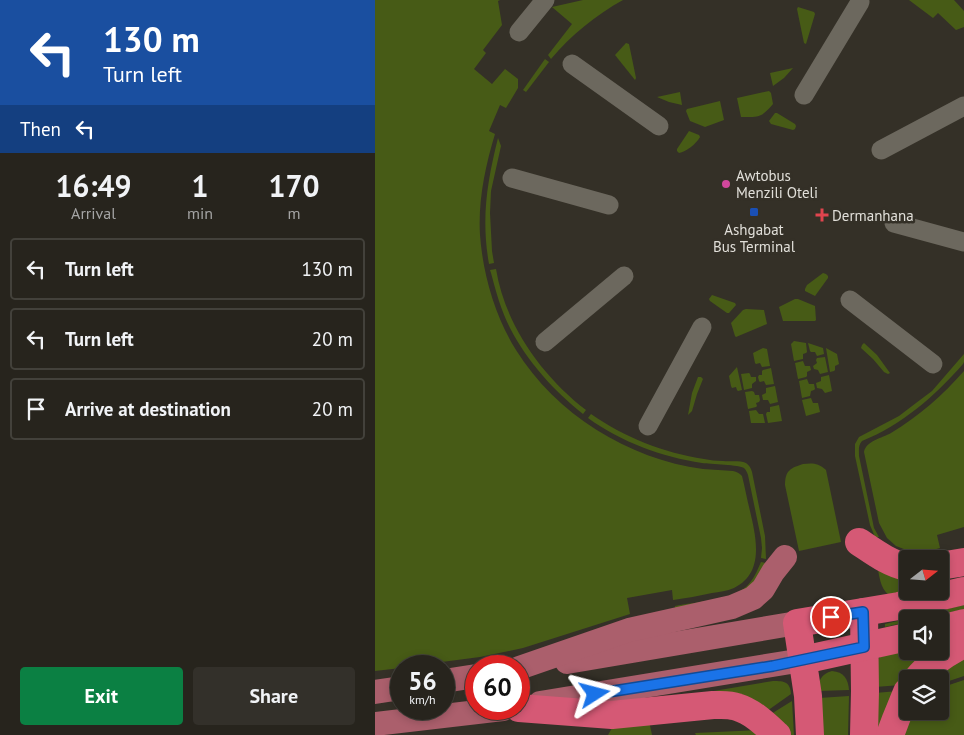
<!DOCTYPE html>
<html lang="en">
<head>
<meta charset="utf-8">
<style>
  :root { --surface:#27241d; --page:#33302a; --text:#f1f3f6; --muted:#a4a4a4; --line:#43413b; --accent:#0b8043 }
  body { margin:0; font-family:"PT Sans",sans-serif; background:var(--page); color:var(--text); height:100vh; display:flex; flex-direction:column; font-size:19px; white-space:nowrap }
  * { box-sizing:border-box; margin:0 }
  p { font-size:16px; color:var(--muted) }
  .icon { flex:none; width:28px; height:28px; fill:none; stroke:currentColor; stroke-width:2; stroke-linecap:round; stroke-linejoin:round }
  .map { position:relative; flex:1; overflow:hidden }
  .details { display:flex; flex-direction:column; background:var(--surface); width:375px }
  .details>* { flex:none }
  .guide { background:#1a4fa0; color:#fff; overflow:hidden }
  .needle { width:32px; rotate:73deg }
  .fabs { position:absolute; left:524px; top:550px; display:grid; gap:10px }
  .fabs a { display:grid; place-items:center; width:50px; height:50px; border-radius:5px; background:var(--surface); box-shadow:0 2px 8px #0003,0 0 0 1px var(--line); font-size:25px }
  .speed { position:absolute; left:15px; top:655px; display:flex; gap:10px; font-size:25px; font-weight:700; text-align:center }
  .speed>* { display:grid; place-content:center; width:65px; height:65px; border-radius:50%; background:var(--surface); box-shadow:0 2px 8px #0003,0 0 0 1px var(--line); line-height:1 }
  .speed small { font-size:12px; font-weight:400 }
  .speed .limit { border:8px solid #d22; background:#fff; color:#111 }
  .pin { position:absolute; display:grid; place-items:center; width:42px; height:42px; color:#fff; margin:-21px; border:2px solid #fff; border-radius:50%; box-shadow:0 1px 5px #0007 }
  .me { position:absolute; width:55px; margin:-28px; rotate:81deg; stroke-linejoin:round; filter:drop-shadow(0 0 4px #0008) }
  .turn { display:flex; align-items:center; gap:18px; height:105px; padding:0 20px; font-size:22px }
  .turn .icon { width:65px; height:65px; stroke-width:2.5 }
  .turn b { display:block; font-size:35px; line-height:42px }
  .then { display:flex; align-items:center; height:48px; padding:0 20px; background:#0003; gap:10px; font-size:19px }
  .eta { display:flex; justify-content:space-evenly; align-items:center; height:85px; text-align:center }
  .eta b { font-size:30px; font-weight:700; line-height:35px }
  .primary-button { display:flex; gap:10px; margin-top:auto; padding:10px 20px }
  .primary-button a { flex:1; height:58px; border-radius:5px; background:var(--accent); color:#fff; font-size:20px; font-weight:700; line-height:58px; text-align:center }
  .primary-button a+a { background:var(--page); color:var(--text) }
  ul { padding:0; list-style:none }
  li { display:flex; align-items:center; gap:15px; height:62px; margin:0 10px 8px; padding:0 10px; border:2px solid var(--line); border-radius:5px }
  li div { flex:1 }
  li b { display:block; font-size:19px }
  li em { font-style:normal }
  main { display:flex; flex:1; min-height:0 }
  .map>svg:first-child { display:block }
</style>
</head>
<body>
<main>
<section class="details">
<div class="guide">
<div class="turn"><svg class="icon" aria-label="left" viewBox="0 0 24 24"><path d="M17 20v-9H6M10 6l-5 5 5 5"/></svg><div><b>130 m</b>Turn left</div></div>
<div class="then">Then<svg class="icon" aria-label="left" viewBox="0 0 24 24"><path d="M17 20v-9H6M10 6l-5 5 5 5"/></svg></div>
</div>
<div class="eta">
<div><b>16:49</b><p>Arrival</p></div>
<div><b>1</b><p>min</p></div>
<div><b>170</b><p>m</p></div>
</div>
<ul>
<li><svg class="icon" aria-label="left" viewBox="0 0 24 24"><path d="M17 20v-9H6M10 6l-5 5 5 5"/></svg><div><b>Turn left</b></div><em>130 m</em></li>
<li><svg class="icon" aria-label="left" viewBox="0 0 24 24"><path d="M17 20v-9H6M10 6l-5 5 5 5"/></svg><div><b>Turn left</b></div><em>20 m</em></li>
<li><svg class="icon" aria-label="arrive" viewBox="0 0 24 24"><path d="M6 21V4h12l-3 4 3 4H6"/></svg><div><b>Arrive at destination</b></div><em>20 m</em></li>
</ul>
<div class="primary-button"><a>Exit</a><a>Share</a></div>
</section>
<div class="map">
<svg width="589" height="735" viewBox="0 0 589 735">
  <rect width="100%" height="100%" fill="#343027"/>
  <!-- green -->
  <g fill="#475b16">
    <path d="M 0,0 L 125,0 L 123,1 L 127,25 L 108,50 L 111,53 L 99,69 L 117,84 L 130,69 L 143,79 L 143,88 L 131,108 L 125,105 L 114,131 L 120,134 C 110,167 103,201 105,235 C 108,275 120,316 141,350 C 181,414 253,459 328,469 C 338,470 348,470 358,471 C 362,472 364,473 367,476 C 370,488 372,499 375,511 C 381,537 390,573 359,588 C 352,591 344,592 337,593 C 324,596 311,598 298,600 L 297,590 L 252,598 L 255,614 L 148,648 L 105,657 L 36,666 L 26,666 L 26,668 L 0,671 Z"/>
    <path d="M 208,0 L 248,0 C 221,15 196,35 176,59 L 173,55 L 197,24 L 177,7 Z"/>
    <path d="M 534,0 L 579,0 L 589,11 L 589,27 L 581,30 L 563,13 L 558,18 Z"/>
    <path d="M 423,7 L 439,12 L 440,14 L 431,44 L 429,43 L 422,9 Z"/>
    <path d="M 251,43 L 254,44 L 261,78 L 260,80 L 240,55 Z"/>
    <path d="M 170,59 L 174,62 L 151,92 L 148,90 Z"/>
    <path d="M 418,68 L 409,78 L 398,86 L 395,73 Z"/>
    <path d="M 394,91 L 396,93 L 398,104 C 386,118 384,117 366,117 L 362,98 Z"/>
    <path d="M 305,92 L 307,105 L 294,102 L 282,97 Z"/>
    <path d="M 345,101 L 349,120 L 330,127 L 315,121 L 311,111 L 312,109 Z"/>
    <path d="M 400,113 L 402,113 L 420,124 L 421,126 L 420,129 L 418,130 L 396,124 L 394,121 Z"/>
    <path d="M 314,131 L 324,135 L 325,137 C 321,144 311,152 304,153 L 302,151 L 302,149 Z"/>
    <path d="M 123,138 L 126,146 L 116,191 L 115,213 L 117,251 L 119,263 L 114,264 C 106,219 112,182 123,138 Z"/>
    <path d="M 121,269 C 130,325 167,376 211,410 L 208,414 C 179,391 152,361 135,328 C 126,310 121,292 116,273 L 115,270 Z"/>
    <path d="M 448,273 L 451,274 L 453,276 L 453,278 L 440,296 L 430,291 L 430,289 L 432,285 Z"/>
    <path d="M 337,295 L 360,303 L 361,305 L 354,313 L 352,313 L 335,301 L 334,299 Z"/>
    <path d="M 420,299 L 423,299 L 440,306 L 441,320 L 440,321 L 408,321 L 404,307 Z"/>
    <path d="M 371,309 L 389,310 L 392,324 L 361,337 L 360,336 L 356,323 L 368,310 Z"/>
    <path d="M 419,341 L 431,343 L 432,352 L 431,353 L 428,354 L 428,359 L 419,361 L 416,344 Z"/>
    <path d="M 433,343 L 448,348 L 449,354 L 442,356 L 440,352 L 436,352 L 435,351 Z"/>
    <path d="M 489,343 L 502,355 L 515,373 L 513,374 L 509,372 L 498,359 L 486,348 L 487,345 Z"/>
    <path d="M 388,348 L 392,349 L 395,366 L 387,367 L 385,363 L 381,364 L 380,363 L 378,353 Z"/>
    <path d="M 451,348 L 462,354 L 464,364 L 460,366 L 460,370 L 459,371 L 455,372 Z"/>
    <path d="M 589,354 L 589,362 L 588,364 C 560,396 527,425 487,441 C 483,445 484,451 484,456 L 499,528 L 504,537 L 500,537 L 495,525 L 480,456 L 480,444 L 484,437 L 524,416 L 541,403 L 557,391 Z"/>
    <path d="M 450,357 L 453,372 L 445,374 L 443,370 L 439,369 L 438,366 L 442,363 L 441,360 L 442,358 Z"/>
    <path d="M 428,361 L 430,366 L 435,366 L 436,370 L 432,372 L 432,376 L 431,377 L 423,379 L 420,363 Z"/>
    <path d="M 362,367 L 367,390 L 363,391 L 362,390 L 361,387 L 357,388 L 356,386 L 354,376 Z"/>
    <path d="M 396,368 L 399,384 L 391,385 L 389,381 L 385,382 L 384,381 L 383,377 L 384,375 L 387,375 L 387,371 L 388,370 Z"/>
    <path d="M 589,371 L 589,527 L 562,535 L 565,548 L 551,552 L 534,551 L 521,546 L 512,538 L 504,523 L 489,452 C 491,441 507,438 516,433 C 544,416 568,395 589,371 Z"/>
    <path d="M 374,373 L 375,374 L 376,377 L 381,377 L 381,381 L 377,384 L 377,388 L 369,390 L 366,374 Z"/>
    <path d="M 454,375 L 457,391 L 450,393 L 447,389 L 442,388 L 441,383 L 446,381 L 446,377 Z"/>
    <path d="M 323,377 L 326,377 L 328,379 L 322,394 L 317,411 L 313,415 L 317,393 Z"/>
    <path d="M 432,379 L 434,384 L 439,384 L 440,389 L 439,390 L 436,391 L 435,396 L 427,398 L 424,381 Z"/>
    <path d="M 400,386 L 403,402 L 395,404 L 393,400 L 388,400 L 387,395 L 391,393 L 391,388 Z"/>
    <path d="M 377,391 L 379,392 L 380,395 L 384,395 L 385,400 L 384,402 L 381,403 L 382,406 L 381,407 L 373,409 L 370,392 Z"/>
    <path d="M 436,398 L 438,403 L 443,403 L 445,412 L 431,416 L 427,400 Z"/>
    <path d="M 404,405 L 407,421 L 393,423 L 391,414 L 392,412 L 395,412 L 395,407 Z"/>
    <path d="M 381,410 L 384,414 L 388,414 L 390,423 L 376,423 L 374,411 Z"/>
    <path d="M 216,414 C 249,437 289,453 329,459 C 335,460 341,461 348,461 C 355,462 364,460 371,463 C 374,465 376,468 377,472 L 390,536 L 391,559 L 386,558 L 387,548 L 386,538 L 373,475 C 372,472 371,470 369,468 C 365,465 335,464 327,463 C 287,457 246,442 213,418 Z"/>
    <path d="M 428,464 C 438,463 443,463 451,470 L 466,542 L 424,551 L 410,485 C 410,470 416,468 428,464 Z"/>
    <path d="M 386,562 L 391,563 L 387,574 L 369,594 L 300,611 L 300,606 C 320,602 357,600 372,586 C 379,579 382,571 386,562 Z"/>
    <path d="M 502,564 L 532,578 L 532,591 L 514,595 C 505,589 504,574 502,564 Z"/>
    <path d="M 589,605 L 589,609 L 546,619 L 532,619 L 532,622 L 510,627 L 510,624 Z"/>
    <path d="M 532,649 L 532,651 L 558,651 L 526,685 L 500,687 L 503,659 L 505,657 Z"/>
    <path d="M 589,654 L 589,676 L 565,684 L 565,679 L 549,679 Z"/>
    <path d="M 457,671 C 469,672 473,679 474,690 L 443,691 C 443,681 446,674 457,671 Z"/>
    <path d="M 589,680 L 589,735 L 522,735 L 532,711 L 565,711 L 565,688 Z"/>
    <path d="M 398,681 C 410,681 415,682 416,694 L 392,711 L 238,708 Z"/>
    <path d="M 523,691 L 500,735 L 500,693 Z"/>
    <path d="M 474,696 L 473,735 L 446,735 L 444,698 Z"/>
    <path d="M 417,701 L 419,735 L 411,735 L 396,714 Z"/>
    <path d="M 274,721 L 277,735 L 233,735 L 237,728 Z"/>
    <path d="M 385,730 L 389,735 L 321,735 L 320,733 Z"/>
  </g>
  <g fill="none" stroke-linecap="round" stroke-linejoin="round">
    <!-- minor -->
    <g stroke="#6c685e" stroke-width="19">
      <path d="M 144,32 L 170,0"/>
      <path d="M 197,64 L 284,126"/>
      <path d="M 429,95 L 485,2"/>
      <path d="M 506,150 L 589,106"/>
      <path d="M 137,178 L 234,205"/>
      <path d="M 519,223 L 589,242"/>
      <path d="M 475,300 L 558,364"/>
      <path d="M 170,342 L 249,276"/>
      <path d="M 273,426 L 327,327"/>
    </g>
    <!-- major -->
    <g stroke="#ab5f6c" stroke-width="24">
      <path d="M 192,662 L 422,623"/>
      <path d="M 144,668 L 254,630 L 357,607 L 378,598 L 388,589 L 398,572 L 410,557"/>
      <path d="M 69,681 L 101,676"/>
      <path d="M 0,692 L 26,688"/>
      <path d="M 165,703 L 428,660"/>
      <path d="M 0,724 L 128,709"/>
    </g>
    <!-- highway -->
    <g stroke="#d55975" stroke-width="28">
      <path d="M 484,542 C 499,552 515,564 532,567"/>
      <path d="M 565,566 L 589,562"/>
      <path d="M 489,612 L 490,691 L 489,735"/>
      <path d="M 565,629 L 589,623"/>
      <path d="M 428,660 L 532,637"/>
      <path d="M 542,679 C 555,663 571,653 589,644"/>
      <path d="M 144,708 L 237,715 L 338,705 C 346,705 354,704 362,707 C 378,712 390,724 402,735"/>
      <path d="M 435,735 L 433,696 L 422,623 L 524,606 L 589,591"/>
      <path d="M 515,735 L 521,719 L 532,692"/>
    </g>
  </g>
  <g fill="none" stroke-linecap="round" stroke-linejoin="round">
    <!-- route casing -->
    <g stroke="#114b97" stroke-width="12">
      <path id="route" d="M 220,694 L 398,666 L 489,647 L 488,612 L 456,617"/>
    </g>
    <!-- route -->
    <use href="#route" stroke="#1a73e8" stroke-width="9"/>
  </g>
  <!-- markers -->
  <circle fill="#d1479c" stroke="#343027" stroke-width="2" cx="351" cy="184" r="5"/>
  <rect fill="#1a4fb4" stroke="#343027" stroke-width="2" x="374" y="207" width="10" height="10" rx="2.5"/>
  <path fill="#e0444e" stroke="#343027" stroke-width="2" d="M444.5 207.5h5v5h5v5h-5v5h-5v-5h-5v-5h5z"/>
  <g text-anchor="middle" dominant-baseline="central" stroke-width="5" stroke-linejoin="round" paint-order="stroke">
    <!-- poi labels -->
    <g font-size="15" fill="#e1dfd9" stroke="#343027" text-anchor="start">
      <text x="361" y="175">Awtobus<tspan x="361" dy="17">Menzili Oteli</tspan></text>
      <text x="457" y="215">Dermanhana</text>
      <text x="379" y="229" text-anchor="middle">Ashgabat<tspan x="379" dy="17">Bus Terminal</tspan></text>
    </g>
  </g>
</svg>
<div class="fabs">
<a><svg class="needle" viewBox="-14 -14 28 28"><path d="M0-13l5 13h-10z" fill="#e53935"/><path d="M0 13l5-13h-10z" fill="#a4a4a4"/></svg></a>
<a><svg class="icon" aria-label="sound" viewBox="0 0 24 24"><path d="M4 9h4l5-4v14l-5-4H4zM17 9q2 3 0 6"/></svg></a>
<a><svg class="icon" aria-label="layers" viewBox="0 0 24 24"><path d="M12 4l9 5-9 5-9-5zM3 14l9 5 9-5"/></svg></a>
</div>
<div class="speed"><div>56<small>km/h</small></div><div class="limit">60</div></div>
<div class="pin" style="left:456px;top:617px;background:#d93025"><svg class="icon" aria-label="arrive" viewBox="0 0 24 24"><path d="M6 21V4h12l-3 4 3 4H6"/></svg></div>
<svg class="me" style="left:220px;top:694px" viewBox="-20 -20 40 40"><path d="M0-17L14 15 0 8-14 15z" fill="#1a73e8" stroke="#fff" stroke-width="4"/></svg>
</div>
</main>
</body>
</html>
